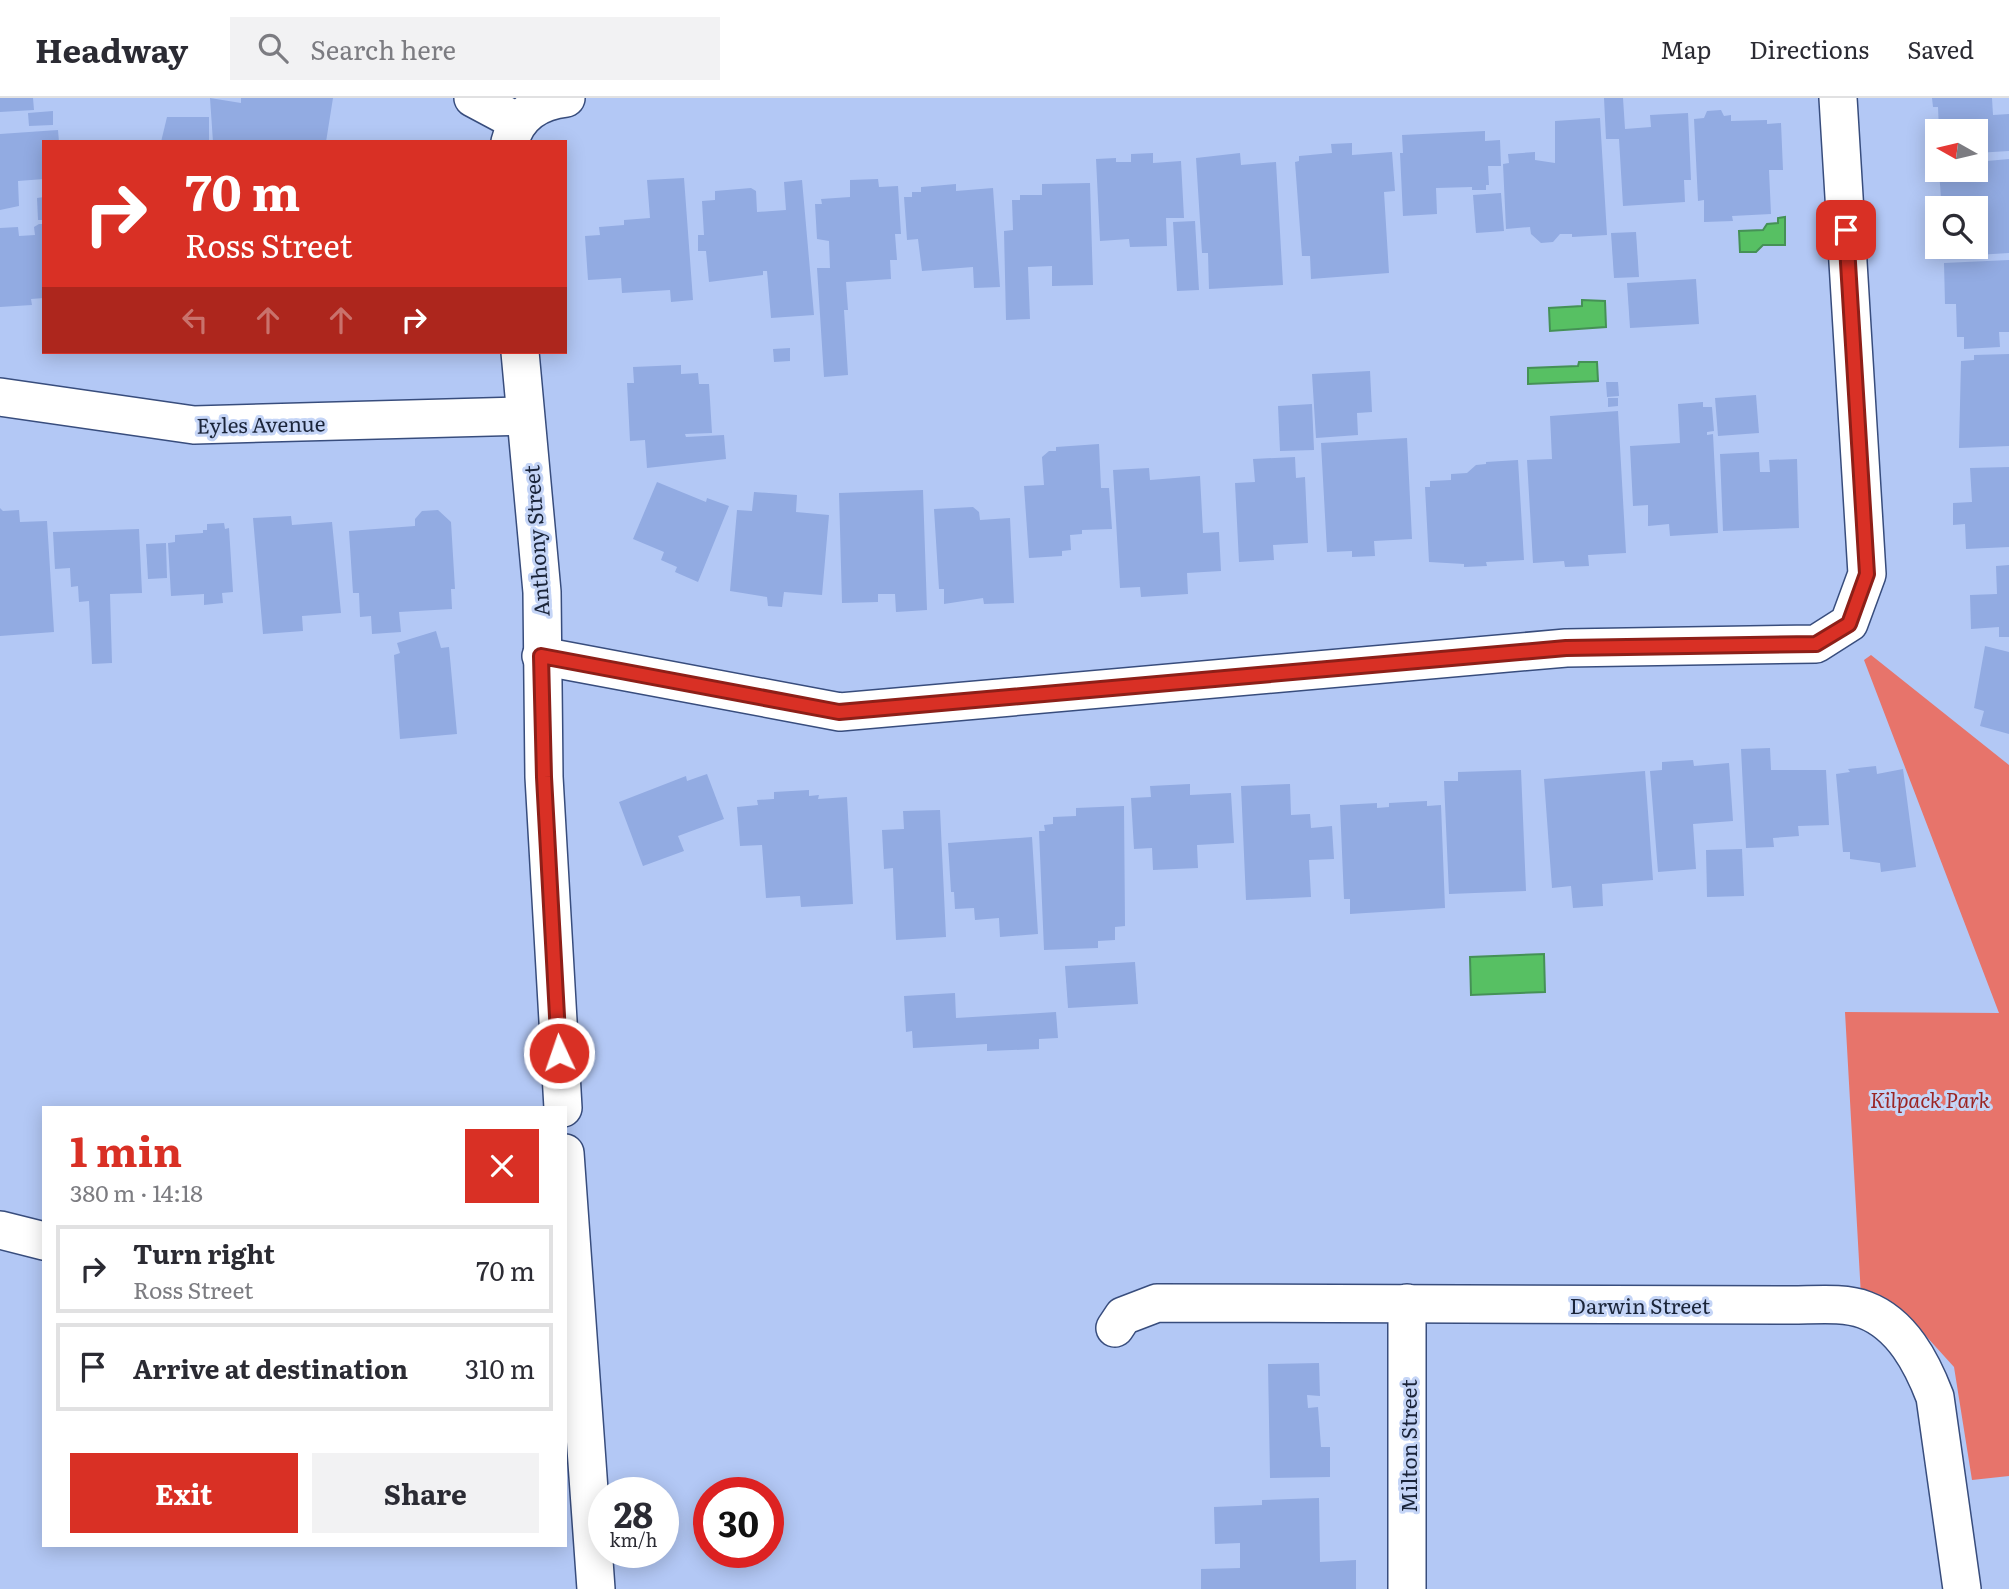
<!DOCTYPE html>
<html lang="en">
<head>
<meta charset="utf-8">
<style>
  :root { --surface:#fff; --page:#f2f2f3; --text:#2b2b33; --muted:#7c7c81; --line:#e1e1e2; --accent:#d93025 }
  body { margin:0; font-family:Literata,serif; background:var(--page); color:var(--text); height:100vh; display:flex; flex-direction:column; font-size:26px; white-space:nowrap }
  * { box-sizing:border-box; margin:0 }
  p { font-size:23px; color:var(--muted) }
  .icon { flex:none; width:38px; height:38px; fill:none; stroke:currentColor; stroke-width:2; stroke-linecap:round; stroke-linejoin:round }
  .map { position:relative; flex:1; overflow:hidden }
  .side { position:absolute; left:42px; top:1008px; width:525px; height:441px; display:flex; flex-direction:column; background:var(--surface); border-radius:0px; box-shadow:0 4px 18px #0003 }
  .side>* { flex:none }
  .banner { position:absolute; left:42px; top:42px; width:525px; height:214px; border-radius:0px; box-shadow:0 4px 18px #0003; background:#d93025; color:#fff; overflow:hidden }
  .needle { width:46px; rotate:278deg }
  .tools { position:absolute; left:1925px; top:21px; display:grid; gap:14px }
  .tools a { display:grid; place-items:center; width:63px; height:63px; border-radius:0px; background:var(--surface); box-shadow:0 4px 18px #0003; font-size:35px }
  .speed { position:absolute; left:588px; top:1379px; display:flex; gap:14px; font-size:35px; font-weight:700; text-align:center }
  .speed>* { display:grid; place-content:center; width:91px; height:91px; border-radius:50%; background:var(--surface); box-shadow:0 4px 18px #0003; line-height:1 }
  .speed small { font-size:18px; font-weight:400 }
  .speed .limit { border:10px solid #d22; background:#fff; color:#111 }
  .pin { position:absolute; display:grid; place-items:center; width:60px; height:60px; color:#fff; margin:-30px; border-radius:14px; box-shadow:0 4px 10px #0006 }
  .me { position:absolute; width:77px; margin:-38px; rotate:357deg; stroke-linejoin:round; filter:drop-shadow(0 0 5px #0008) }
  .turn { display:flex; align-items:center; gap:24px; height:147px; padding:0 28px; font-size:32px }
  .turn .icon { width:91px; height:91px; stroke-width:2.5 }
  .turn b { display:block; font-size:49px; line-height:60px }
  .lanes { display:flex; align-items:center; height:66px; padding:0 28px; background:#0003; justify-content:center; gap:35px; direction:ltr }
  .lanes .off { opacity:.35 }
  .round { display:grid; place-items:center; flex:none; width:74px; height:74px; border-radius:0px; background:var(--page) }
  .head { display:flex; align-items:center; justify-content:space-between; height:119px; padding:0 28px }
  h1 { font-size:42px; font-weight:700; line-height:52px; color:var(--accent) }
  .primary-button { display:flex; gap:14px; margin-top:auto; padding:14px 28px }
  .primary-button a { flex:1; height:80px; border-radius:0px; background:var(--accent); color:#fff; font-size:28px; font-weight:700; line-height:80px; text-align:center }
  .primary-button a+a { background:var(--page); color:var(--text) }
  ul { padding:0; list-style:none }
  li { display:flex; align-items:center; gap:21px; height:88px; margin:0 14px 10px; padding:0 14px; border:4px solid var(--line); border-radius:0px }
  li div { flex:1 }
  li b { display:block; font-size:26px }
  li em { font-style:normal }
  header { display:flex; align-items:center; gap:42px; box-sizing:border-box; height:98px; padding:0 35px; background:var(--surface); border-bottom:2px solid var(--line) }
  header strong { font-size:33px }
  nav { display:flex; gap:38px; margin-inline-start:auto; font-size:24px }
  .search { width:490px; height:63px; background:var(--page); display:flex; align-items:center; gap:18px; box-sizing:border-box; padding:0 24px; border-radius:0px; color:var(--muted); font-size:26px }
  .map>svg:first-child { display:block }
</style>
</head>
<body>
<header>
<strong>Headway</strong>
<div class="search"><svg class="icon" aria-label="search" viewBox="0 0 24 24"><circle cx="10" cy="10" r="6"/><path d="M15 15l6 6"/></svg>Search here</div>
<nav><a>Map</a><a>Directions</a><a>Saved</a></nav>
</header>
<div class="map">
<svg width="2009" height="1491" viewBox="0 0 2009 1491">
  <rect width="100%" height="100%" fill="#b3c8f5"/>
  <!-- green -->
  <path fill="#e7746b" d="M 1871,557 L 2009,667 L 2009,1378 L 1972,1382 L 1954,1269 L 1906,1216 L 1861,1198 L 1845,914 L 1999,915 L 1864,562 Z"/>
  <!-- water -->
  <g fill="#57c063" stroke="#459156" stroke-width="2">
    <path d="M 1785,119 L 1785,147 L 1763,147 L 1756,154 L 1740,154 L 1739,133 L 1763,132 L 1767,126 L 1778,125 L 1778,120 Z"/>
    <path d="M 1582,202 L 1605,203 L 1606,229 L 1550,233 L 1549,210 L 1582,208 Z"/>
    <path d="M 1579,264 L 1597,264 L 1598,283 L 1528,286 L 1528,270 L 1578,268 Z"/>
    <path d="M 1544,856 L 1545,894 L 1471,897 L 1470,859 Z"/>
  </g>
  <!-- building -->
  <g fill="#92abe2">
    <path d="M 0,0 L 33,0 L 34,12 L 0,14 Z"/>
    <path d="M 210,0 L 241,5 L 241,0 L 333,0 L 326,44 L 213,44 Z"/>
    <path d="M 1604,0 L 1623,0 L 1625,31 L 1651,29 L 1650,17 L 1688,15 L 1691,82 L 1684,82 L 1685,104 L 1623,108 L 1619,41 L 1606,41 Z"/>
    <path d="M 1932,0 L 1992,0 L 1993,17 L 2009,16 L 2009,53 L 1976,55 L 1976,33 L 1939,33 L 1938,9 L 1933,9 Z"/>
    <path d="M 1721,12 L 1724,18 L 1731,17 L 1731,23 L 1767,22 L 1767,26 L 1781,25 L 1783,72 L 1769,72 L 1771,116 L 1732,118 L 1733,123 L 1704,124 L 1704,102 L 1698,103 L 1694,21 L 1704,20 L 1707,13 Z"/>
    <path d="M 53,13 L 53,27 L 29,28 L 28,15 Z"/>
    <path d="M 167,19 L 209,19 L 209,44 L 161,44 Z"/>
    <path d="M 1600,20 L 1607,137 L 1572,139 L 1572,136 L 1560,136 L 1553,144 L 1541,145 L 1531,136 L 1530,129 L 1506,131 L 1503,66 L 1509,65 L 1508,56 L 1535,54 L 1535,62 L 1555,65 L 1555,23 Z"/>
    <path d="M 58,32 L 59,44 L 44,44 L 44,81 L 18,83 L 19,108 L 0,112 L 0,36 Z"/>
    <path d="M 1485,33 L 1485,43 L 1500,42 L 1501,68 L 1488,68 L 1489,87 L 1486,87 L 1486,92 L 1472,92 L 1472,89 L 1436,90 L 1437,116 L 1403,118 L 1400,55 L 1403,55 L 1402,37 Z"/>
    <path d="M 1352,45 L 1352,57 L 1392,54 L 1395,93 L 1384,94 L 1389,175 L 1311,181 L 1310,158 L 1302,158 L 1295,64 L 1299,63 L 1299,58 L 1332,55 L 1331,46 Z"/>
    <path d="M 1153,55 L 1153,65 L 1181,63 L 1184,120 L 1166,120 L 1167,148 L 1130,149 L 1129,141 L 1100,143 L 1096,61 L 1116,60 L 1116,64 L 1131,64 L 1131,56 Z"/>
    <path d="M 1240,55 L 1241,67 L 1276,64 L 1283,187 L 1209,191 L 1208,155 L 1202,155 L 1196,60 Z"/>
    <path d="M 2009,61 L 2009,155 L 1944,159 L 1944,149 L 1976,149 L 1976,110 L 1937,110 L 1937,120 L 1933,121 L 1932,100 L 1941,100 L 1939,72 L 1976,72 L 1976,64 Z"/>
    <path d="M 684,80 L 693,202 L 671,204 L 670,192 L 622,195 L 621,180 L 588,182 L 585,138 L 600,137 L 599,129 L 624,127 L 624,122 L 650,120 L 647,82 Z"/>
    <path d="M 878,81 L 879,89 L 898,88 L 901,136 L 895,136 L 897,162 L 890,162 L 891,181 L 846,184 L 848,212 L 844,212 L 848,277 L 824,279 L 817,170 L 830,170 L 829,143 L 817,141 L 815,106 L 822,106 L 821,101 L 850,99 L 850,82 Z"/>
    <path d="M 802,82 L 814,217 L 771,220 L 767,173 L 763,173 L 763,177 L 709,184 L 706,153 L 698,153 L 698,137 L 704,137 L 702,103 L 715,102 L 715,93 L 751,90 L 756,93 L 757,114 L 786,112 L 784,84 Z"/>
    <path d="M 1090,85 L 1093,187 L 1052,188 L 1052,168 L 1028,169 L 1030,221 L 1006,222 L 1004,133 L 1013,132 L 1012,102 L 1020,102 L 1020,97 L 1042,97 L 1042,86 Z"/>
    <path d="M 956,86 L 956,93 L 993,90 L 1000,189 L 974,190 L 973,169 L 922,173 L 918,141 L 907,142 L 904,99 L 912,99 L 912,94 L 921,94 L 921,89 Z"/>
    <path d="M 1501,95 L 1504,133 L 1476,135 L 1473,97 Z"/>
    <path d="M 44,99 L 44,122 L 38,122 L 37,100 Z"/>
    <path d="M 1195,123 L 1199,192 L 1177,193 L 1173,124 Z"/>
    <path d="M 39,126 L 44,126 L 44,200 L 31,201 L 32,207 L 0,209 L 0,130 L 18,129 L 19,138 L 35,137 L 34,129 Z"/>
    <path d="M 1636,134 L 1639,179 L 1614,180 L 1611,135 Z"/>
    <path d="M 2009,162 L 2009,234 L 1999,234 L 2000,249 L 1964,251 L 1964,239 L 1957,239 L 1956,206 L 1945,206 L 1944,165 Z"/>
    <path d="M 1696,181 L 1699,226 L 1630,230 L 1627,185 Z"/>
    <path d="M 790,250 L 790,263 L 774,264 L 773,251 Z"/>
    <path d="M 2009,256 L 2009,348 L 1959,350 L 1961,263 L 1974,262 L 1974,257 Z"/>
    <path d="M 681,267 L 681,276 L 698,275 L 699,286 L 709,286 L 712,335 L 685,336 L 686,339 L 724,337 L 726,361 L 647,370 L 645,342 L 630,343 L 627,285 L 634,285 L 633,269 Z"/>
    <path d="M 1370,273 L 1372,314 L 1357,315 L 1358,337 L 1316,340 L 1312,276 Z"/>
    <path d="M 1606,284 L 1618,284 L 1619,298 L 1607,299 Z"/>
    <path d="M 1756,297 L 1759,335 L 1718,338 L 1715,300 Z"/>
    <path d="M 1608,300 L 1618,300 L 1618,308 L 1608,309 Z"/>
    <path d="M 1703,304 L 1703,309 L 1712,309 L 1714,333 L 1707,334 L 1707,337 L 1713,336 L 1718,435 L 1670,438 L 1669,426 L 1648,428 L 1648,407 L 1633,408 L 1630,348 L 1680,345 L 1678,306 Z"/>
    <path d="M 1312,306 L 1314,352 L 1280,353 L 1278,308 Z"/>
    <path d="M 1618,313 L 1626,455 L 1588,457 L 1589,468 L 1565,469 L 1564,463 L 1533,465 L 1527,362 L 1552,361 L 1550,318 Z"/>
    <path d="M 1407,340 L 1412,441 L 1374,443 L 1375,458 L 1352,459 L 1352,453 L 1327,454 L 1321,345 Z"/>
    <path d="M 1099,346 L 1101,390 L 1109,390 L 1112,431 L 1082,432 L 1082,436 L 1070,437 L 1071,452 L 1062,453 L 1062,458 L 1029,460 L 1024,388 L 1044,387 L 1042,359 L 1049,353 L 1056,353 L 1056,349 Z"/>
    <path d="M 1759,354 L 1760,374 L 1770,374 L 1769,362 L 1797,361 L 1799,430 L 1723,433 L 1720,356 Z"/>
    <path d="M 1295,359 L 1296,380 L 1305,379 L 1308,445 L 1273,447 L 1274,462 L 1239,464 L 1235,385 L 1255,384 L 1253,361 Z"/>
    <path d="M 1518,362 L 1524,462 L 1486,464 L 1487,468 L 1464,469 L 1464,466 L 1429,464 L 1425,389 L 1430,389 L 1430,383 L 1451,382 L 1451,376 L 1467,375 L 1476,367 L 1486,366 L 1486,364 Z"/>
    <path d="M 2009,369 L 2009,449 L 1966,451 L 1965,426 L 1953,427 L 1953,405 L 1972,404 L 1970,370 Z"/>
    <path d="M 1149,370 L 1150,382 L 1200,378 L 1203,435 L 1219,434 L 1221,473 L 1187,475 L 1188,496 L 1141,499 L 1140,489 L 1120,490 L 1113,372 Z"/>
    <path d="M 657,384 L 706,404 L 707,400 L 729,408 L 698,484 L 675,474 L 677,469 L 661,462 L 664,454 L 633,441 Z"/>
    <path d="M 923,392 L 927,512 L 896,514 L 895,496 L 878,496 L 878,504 L 842,505 L 839,395 Z"/>
    <path d="M 754,394 L 797,397 L 796,414 L 829,417 L 822,497 L 784,494 L 782,509 L 768,508 L 767,499 L 730,493 L 737,412 L 752,413 Z"/>
    <path d="M 973,409 L 979,414 L 980,422 L 1010,420 L 1014,505 L 984,506 L 983,500 L 944,506 L 944,491 L 939,491 L 934,411 Z"/>
    <path d="M 0,410 L 3,413 L 19,412 L 20,424 L 47,423 L 54,534 L 0,538 Z"/>
    <path d="M 438,412 L 451,424 L 455,491 L 451,491 L 452,511 L 399,514 L 401,534 L 372,536 L 371,518 L 360,519 L 359,495 L 353,495 L 349,433 L 415,428 L 415,421 L 422,413 Z"/>
    <path d="M 291,418 L 292,427 L 332,424 L 341,515 L 302,518 L 303,533 L 263,536 L 253,420 Z"/>
    <path d="M 224,425 L 225,431 L 229,430 L 233,494 L 222,495 L 223,505 L 204,507 L 204,496 L 171,498 L 168,445 L 175,444 L 175,437 L 203,435 L 203,432 L 207,432 L 207,426 Z"/>
    <path d="M 139,431 L 142,495 L 110,496 L 112,565 L 92,566 L 89,503 L 79,504 L 78,488 L 71,489 L 70,470 L 55,471 L 53,434 Z"/>
    <path d="M 166,445 L 167,480 L 148,481 L 146,446 Z"/>
    <path d="M 2009,467 L 2009,539 L 1999,539 L 1999,529 L 1971,531 L 1970,497 L 1997,496 L 1996,468 Z"/>
    <path d="M 436,533 L 441,550 L 449,549 L 457,636 L 400,641 L 394,557 L 400,555 L 397,545 Z"/>
    <path d="M 1985,548 L 2009,554 L 2009,636 L 1980,628 L 1984,613 L 1974,610 Z"/>
    <path d="M 1770,650 L 1771,672 L 1826,672 L 1829,727 L 1798,728 L 1799,738 L 1773,740 L 1774,749 L 1746,750 L 1741,651 Z"/>
    <path d="M 1693,662 L 1694,668 L 1729,665 L 1733,723 L 1693,726 L 1696,771 L 1658,774 L 1650,673 L 1662,672 L 1662,664 Z"/>
    <path d="M 1876,668 L 1877,676 L 1903,671 L 1916,769 L 1881,774 L 1880,765 L 1850,761 L 1850,754 L 1843,754 L 1836,676 L 1850,674 L 1848,671 Z"/>
    <path d="M 1521,672 L 1526,793 L 1449,796 L 1444,683 L 1458,683 L 1458,674 Z"/>
    <path d="M 1645,673 L 1653,782 L 1602,786 L 1603,808 L 1573,810 L 1571,788 L 1552,790 L 1544,681 Z"/>
    <path d="M 707,676 L 724,721 L 678,738 L 684,753 L 643,768 L 619,704 L 686,678 L 687,683 Z"/>
    <path d="M 1190,686 L 1190,697 L 1231,695 L 1234,745 L 1197,747 L 1198,770 L 1153,772 L 1152,750 L 1134,751 L 1131,700 L 1151,699 L 1150,688 Z"/>
    <path d="M 1290,686 L 1291,717 L 1310,716 L 1311,730 L 1332,728 L 1334,761 L 1309,762 L 1311,799 L 1246,802 L 1241,688 Z"/>
    <path d="M 809,692 L 809,698 L 819,697 L 818,701 L 847,699 L 853,806 L 801,809 L 800,798 L 766,800 L 762,747 L 740,748 L 737,709 L 758,707 L 757,702 L 774,701 L 774,694 Z"/>
    <path d="M 1427,703 L 1427,708 L 1441,707 L 1445,810 L 1350,816 L 1350,801 L 1344,801 L 1340,707 L 1377,705 L 1377,710 L 1389,709 L 1389,705 Z"/>
    <path d="M 1124,708 L 1125,828 L 1115,829 L 1115,842 L 1098,843 L 1098,850 L 1044,852 L 1039,733 L 1045,733 L 1044,727 L 1053,726 L 1053,719 L 1076,718 L 1076,710 Z"/>
    <path d="M 940,712 L 946,839 L 896,842 L 893,770 L 884,771 L 882,732 L 904,731 L 903,713 Z"/>
    <path d="M 1032,739 L 1038,836 L 1000,839 L 999,820 L 975,822 L 974,810 L 955,811 L 954,794 L 951,794 L 948,745 Z"/>
    <path d="M 1742,751 L 1744,798 L 1707,799 L 1706,752 Z"/>
    <path d="M 1135,864 L 1138,906 L 1068,910 L 1065,868 Z"/>
    <path d="M 955,895 L 956,920 L 1056,914 L 1058,940 L 1039,941 L 1039,951 L 987,953 L 987,946 L 913,950 L 912,933 L 906,934 L 904,898 Z"/>
    <path d="M 1319,1265 L 1320,1298 L 1307,1297 L 1308,1310 L 1318,1309 L 1321,1349 L 1330,1349 L 1330,1379 L 1270,1380 L 1268,1266 Z"/>
    <path d="M 1319,1400 L 1320,1464 L 1356,1462 L 1356,1491 L 1201,1491 L 1201,1471 L 1240,1470 L 1240,1445 L 1215,1446 L 1214,1409 L 1262,1407 L 1262,1402 Z"/>
  </g>
  <g fill="none" stroke-linecap="round" stroke-linejoin="round">
    <!-- minor casing -->
    <g stroke="#384d7d" stroke-width="40">
      <g id="minor">
        <path d="M 473,0 L 518,24"/>
        <path d="M 510,44 C 517,16 539,3 566,0"/>
        <path d="M 520,254 L 542,494 L 544,679 L 563,1010"/>
        <path d="M 0,299 L 194,327 L 524,318"/>
        <path d="M 541,558 L 840,614 L 1566,550 L 1816,546 L 1849,525 L 1867,476 L 1838,0"/>
        <path d="M 565,1055 L 596,1491"/>
        <path d="M 0,1132 L 44,1143"/>
        <path d="M 1115,1230 L 1123,1218 L 1157,1205 L 1784,1207 C 1808,1208 1842,1203 1865,1212 C 1902,1226 1922,1265 1935,1299 L 1962,1491"/>
        <path d="M 1407,1491 L 1407,1205"/>
      </g>
    </g>
    <!-- minor -->
    <use href="#minor" stroke="#fff" stroke-width="37"/>
  </g>
  <g fill="none" stroke-linecap="round" stroke-linejoin="round">
    <!-- route casing -->
    <g stroke="#8d1f18" stroke-width="18">
      <path id="route" d="M 559,955 L 544,679 L 541,558 L 839,614 L 1566,550 L 1816,546 L 1849,526 L 1867,476 L 1846,132"/>
    </g>
    <!-- route -->
    <use href="#route" stroke="#d93025" stroke-width="12"/>
  </g>
  <g text-anchor="middle" dominant-baseline="central" stroke-width="6" stroke-linejoin="round" paint-order="stroke">
    <!-- street labels -->
    <g font-size="21" fill="#1a2439" stroke="#c5d5f7">
      <text transform="translate(261 325) rotate(-1)">Eyles Avenue</text>
      <text transform="translate(535 443) rotate(-94)">Anthony Street</text>
      <text x="1640" y="1206">Darwin Street</text>
      <text transform="translate(1407 1348) rotate(-90)">Milton Street</text>
    </g>
    <!-- park labels -->
    <g font-size="21" font-style="italic" fill="#9b2524" stroke="#c5d5f7">
      <text x="1930" y="1000">Kilpack Park</text>
    </g>
  </g>
</svg>
<div class="tools">
<a><svg class="needle" viewBox="-14 -14 28 28"><path d="M0-13l5 13h-10z" fill="#e53935"/><path d="M0 13l5-13h-10z" fill="#7c7c81"/></svg></a>
<a><svg class="icon" aria-label="search" viewBox="0 0 24 24"><circle cx="10" cy="10" r="6"/><path d="M15 15l6 6"/></svg></a>
</div>
<div class="speed"><div>28<small>km/h</small></div><div class="limit">30</div></div>
<div class="pin" style="left:1846px;top:132px;background:#d93025"><svg class="icon" aria-label="arrive" viewBox="0 0 24 24"><path d="M6 21V4h12l-3 4 3 4H6"/></svg></div>
<svg class="me" style="left:559px;top:955px" viewBox="-20 -20 40 40"><circle r="17" fill="#d93025" stroke="#fff" stroke-width="3"/><path d="M0-11L8 9 0 5-8 9z" fill="#fff"/></svg>
<div class="banner">
<div class="turn"><svg class="icon" aria-label="right" viewBox="0 0 24 24"><path d="M7 20v-9h11M14 6l5 5-5 5"/></svg><div><b>70 m</b>Ross Street</div></div>
<div class="lanes"><svg class="icon off" aria-label="left" viewBox="0 0 24 24"><path d="M17 20v-9H6M10 6l-5 5 5 5"/></svg><svg class="icon off" aria-label="ahead" viewBox="0 0 24 24"><path d="M12 20V5M6 11l6-6 6 6"/></svg><svg class="icon off" aria-label="ahead" viewBox="0 0 24 24"><path d="M12 20V5M6 11l6-6 6 6"/></svg><svg class="icon" aria-label="right" viewBox="0 0 24 24"><path d="M7 20v-9h11M14 6l5 5-5 5"/></svg></div>
</div>
<section class="side">
<div class="head"><div><h1>1 min</h1><p>380 m · 14:18</p></div><a class="round" style="background:#d93025;color:#fff"><svg class="icon" aria-label="close" viewBox="0 0 24 24"><path d="M6 6l12 12M18 6L6 18"/></svg></a></div>
<ul>
<li><svg class="icon" aria-label="right" viewBox="0 0 24 24"><path d="M7 20v-9h11M14 6l5 5-5 5"/></svg><div><b>Turn right</b><p>Ross Street</p></div><em>70 m</em></li>
<li><svg class="icon" aria-label="arrive" viewBox="0 0 24 24"><path d="M6 21V4h12l-3 4 3 4H6"/></svg><div><b>Arrive at destination</b></div><em>310 m</em></li>
</ul>
<div class="primary-button"><a>Exit</a><a>Share</a></div>
</section>
</div>
</body>
</html>
